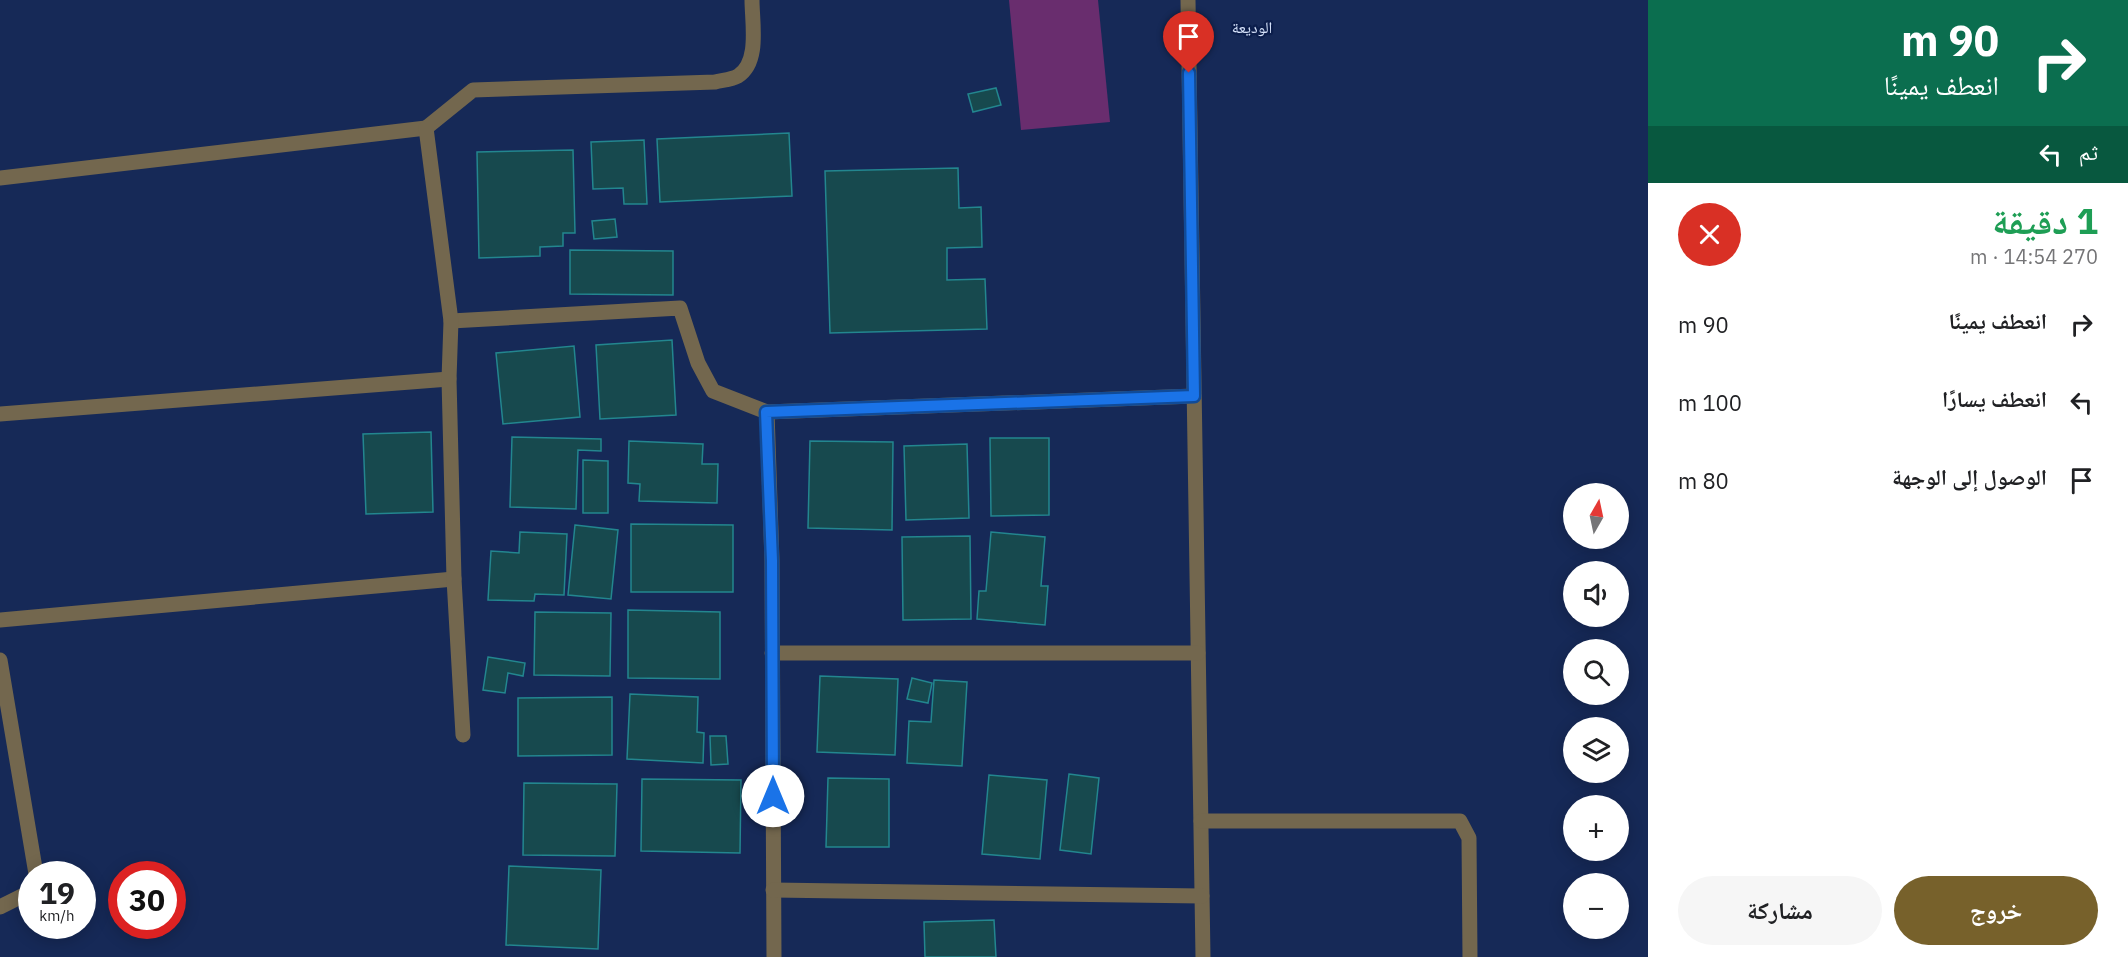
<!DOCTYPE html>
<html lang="ar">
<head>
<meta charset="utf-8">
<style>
  :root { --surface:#fff; --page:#f6f6f6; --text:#202124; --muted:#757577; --accent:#77612b }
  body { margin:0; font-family:"IBM Plex Sans","Noto Naskh Arabic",sans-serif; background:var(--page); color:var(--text); direction:rtl; height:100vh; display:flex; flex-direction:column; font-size:22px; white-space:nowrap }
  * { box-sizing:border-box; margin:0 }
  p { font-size:20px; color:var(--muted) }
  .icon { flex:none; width:33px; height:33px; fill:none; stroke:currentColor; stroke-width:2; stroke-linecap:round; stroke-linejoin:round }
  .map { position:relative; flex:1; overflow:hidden; direction:ltr }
  .sheet { display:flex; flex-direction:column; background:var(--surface); width:480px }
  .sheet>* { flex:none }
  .hud { background:#0b6e4f; color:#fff; overflow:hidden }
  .needle { width:39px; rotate:9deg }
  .buttons { position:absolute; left:1563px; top:483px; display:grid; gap:12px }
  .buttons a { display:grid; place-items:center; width:66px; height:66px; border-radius:50%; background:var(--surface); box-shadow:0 3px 15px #0003; font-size:30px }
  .speed { position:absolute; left:18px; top:861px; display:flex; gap:12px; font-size:30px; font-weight:700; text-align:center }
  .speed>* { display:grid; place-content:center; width:78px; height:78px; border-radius:50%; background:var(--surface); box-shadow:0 3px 15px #0003; line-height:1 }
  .speed small { font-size:15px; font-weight:400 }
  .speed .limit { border:9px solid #d22; background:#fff; color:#111 }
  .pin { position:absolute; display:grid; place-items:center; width:51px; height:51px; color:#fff; margin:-62px -26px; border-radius:50% 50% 50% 0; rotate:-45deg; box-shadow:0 0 6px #0007 }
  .pin .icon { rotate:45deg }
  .me { position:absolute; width:66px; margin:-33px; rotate:0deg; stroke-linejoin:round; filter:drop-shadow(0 0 4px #0008) }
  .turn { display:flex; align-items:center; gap:21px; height:126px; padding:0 30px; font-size:27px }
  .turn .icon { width:78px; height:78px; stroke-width:2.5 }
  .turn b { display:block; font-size:42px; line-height:51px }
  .then { display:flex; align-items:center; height:57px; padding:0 30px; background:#0003; gap:12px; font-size:22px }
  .round { display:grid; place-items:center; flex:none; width:63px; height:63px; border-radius:32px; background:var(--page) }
  .summary { display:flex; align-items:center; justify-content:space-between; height:102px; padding:0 30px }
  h1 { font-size:36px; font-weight:700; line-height:45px; color:#1e9e55 }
  .button { display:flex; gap:12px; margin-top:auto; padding:12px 30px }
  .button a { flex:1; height:69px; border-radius:36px; background:var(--accent); color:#fff; font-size:24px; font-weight:700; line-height:69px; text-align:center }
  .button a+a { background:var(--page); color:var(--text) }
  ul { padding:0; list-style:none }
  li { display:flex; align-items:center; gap:18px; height:78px; padding:0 30px }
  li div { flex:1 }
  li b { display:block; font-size:22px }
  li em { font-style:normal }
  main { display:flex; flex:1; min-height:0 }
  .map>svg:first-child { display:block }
</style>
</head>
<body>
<main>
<section class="sheet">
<div class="hud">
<div class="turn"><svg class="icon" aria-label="right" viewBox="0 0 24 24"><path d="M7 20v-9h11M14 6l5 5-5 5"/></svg><div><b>90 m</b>انعطف يمينًا</div></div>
<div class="then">ثم<svg class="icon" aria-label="left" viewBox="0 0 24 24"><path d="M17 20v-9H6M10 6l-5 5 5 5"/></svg></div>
</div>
<div class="summary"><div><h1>1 دقيقة</h1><p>270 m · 14:54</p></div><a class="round" style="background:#d93025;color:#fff"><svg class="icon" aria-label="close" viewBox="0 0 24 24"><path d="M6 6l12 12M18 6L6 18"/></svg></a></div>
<ul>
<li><svg class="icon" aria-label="right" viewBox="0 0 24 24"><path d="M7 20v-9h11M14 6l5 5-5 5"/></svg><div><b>انعطف يمينًا</b></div><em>90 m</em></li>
<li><svg class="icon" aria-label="left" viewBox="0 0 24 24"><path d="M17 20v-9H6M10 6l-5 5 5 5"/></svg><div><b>انعطف يسارًا</b></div><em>100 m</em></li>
<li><svg class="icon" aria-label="arrive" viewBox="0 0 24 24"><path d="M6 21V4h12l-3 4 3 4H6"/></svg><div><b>الوصول إلى الوجهة</b></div><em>80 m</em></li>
</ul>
<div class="button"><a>خروج</a><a>مشاركة</a></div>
</section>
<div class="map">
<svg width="1648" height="957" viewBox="0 0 1648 957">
  <rect width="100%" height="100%" fill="#162957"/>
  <!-- green -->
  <path fill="#692d6e" d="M 1009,0 L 1098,0 L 1110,122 L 1021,130 Z"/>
  <!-- building -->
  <g fill="#17494e" stroke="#23868f" stroke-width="1.5">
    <path d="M 996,88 L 1001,105 L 973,112 L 968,94 Z"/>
    <path d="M 789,133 L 792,196 L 660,202 L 657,139 Z"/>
    <path d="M 644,140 L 647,204 L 624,204 L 623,188 L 593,189 L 591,142 Z"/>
    <path d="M 573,150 L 575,233 L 563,233 L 563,246 L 540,247 L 540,256 L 479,258 L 477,152 Z"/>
    <path d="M 958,168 L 959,208 L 981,207 L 982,247 L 947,248 L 947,280 L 985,279 L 987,329 L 830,333 L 825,171 Z"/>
    <path d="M 615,219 L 617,237 L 594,239 L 592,221 Z"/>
    <path d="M 570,250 L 673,251 L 673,295 L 570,294 Z"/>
    <path d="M 672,340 L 676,415 L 600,419 L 596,345 Z"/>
    <path d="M 574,346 L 580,417 L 503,424 L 496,353 Z"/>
    <path d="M 431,432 L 433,512 L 366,514 L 363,434 Z"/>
    <path d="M 512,437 L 601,439 L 601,451 L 578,450 L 576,509 L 510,507 Z"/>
    <path d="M 990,438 L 1049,438 L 1049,515 L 991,516 Z"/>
    <path d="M 629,441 L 703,444 L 702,464 L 718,464 L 717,503 L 639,501 L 640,484 L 628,483 Z"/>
    <path d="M 810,441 L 893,442 L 892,530 L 808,528 Z"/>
    <path d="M 967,444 L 969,518 L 906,520 L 904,446 Z"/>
    <path d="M 583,460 L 608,461 L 608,513 L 583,513 Z"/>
    <path d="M 631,524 L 733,525 L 733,592 L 631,592 Z"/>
    <path d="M 575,525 L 618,530 L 611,599 L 568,595 Z"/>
    <path d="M 520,532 L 567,534 L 564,595 L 535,594 L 534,601 L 488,600 L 491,551 L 519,553 Z"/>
    <path d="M 991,532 L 1045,537 L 1041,586 L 1048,586 L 1045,625 L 977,619 L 979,591 L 986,591 Z"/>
    <path d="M 970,536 L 971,619 L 903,620 L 902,537 Z"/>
    <path d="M 628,610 L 720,612 L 720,679 L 628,678 Z"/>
    <path d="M 535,612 L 611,613 L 610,676 L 534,675 Z"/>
    <path d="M 488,657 L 525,663 L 523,676 L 508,673 L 505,693 L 483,690 Z"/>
    <path d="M 820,676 L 898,679 L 895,755 L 817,752 Z"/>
    <path d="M 912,678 L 932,683 L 928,703 L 907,699 Z"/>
    <path d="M 934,680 L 967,682 L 962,766 L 907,763 L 909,721 L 931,722 Z"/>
    <path d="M 630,694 L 698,697 L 697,732 L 704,733 L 703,763 L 627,759 Z"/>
    <path d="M 612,697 L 612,755 L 518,756 L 518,698 Z"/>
    <path d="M 710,736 L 726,736 L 728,764 L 711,765 Z"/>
    <path d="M 1069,774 L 1099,778 L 1091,854 L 1060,850 Z"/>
    <path d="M 989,775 L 1047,780 L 1040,859 L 982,854 Z"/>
    <path d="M 828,778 L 889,779 L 889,847 L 826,847 Z"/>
    <path d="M 642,779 L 741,780 L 740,853 L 641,851 Z"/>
    <path d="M 524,783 L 617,784 L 615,856 L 523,855 Z"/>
    <path d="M 509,866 L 601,870 L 598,949 L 506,945 Z"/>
    <path d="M 994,920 L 996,957 L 925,957 L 924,922 Z"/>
  </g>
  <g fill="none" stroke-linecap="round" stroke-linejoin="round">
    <!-- minor -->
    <g stroke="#73674e" stroke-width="15">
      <path d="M 1188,0 L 1203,957"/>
      <path d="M 0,178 L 426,128"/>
      <path d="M 451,321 L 680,308 L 698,363 L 713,391 L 767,412 L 1194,396"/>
      <path d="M 767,412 L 772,561 L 774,957"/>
      <path d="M 0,414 L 449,379"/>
      <path d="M 0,620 L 454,579"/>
      <path d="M 772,653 L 1198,653"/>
      <path d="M 0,660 L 36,874"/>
      <path d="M 463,735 L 454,579 L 449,379 L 451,321 L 426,128 L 473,90 L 715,82 C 722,80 731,80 738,76 C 760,62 752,23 752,0"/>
      <path d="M 1201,821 L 1460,821 L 1469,838 L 1470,957"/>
      <path d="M 773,890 L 1202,896"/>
      <path d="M 0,907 L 32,891"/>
    </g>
  </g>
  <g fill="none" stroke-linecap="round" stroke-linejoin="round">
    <!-- route casing -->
    <g stroke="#114b97" stroke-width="15">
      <path id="route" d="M 773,796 L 772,561 L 766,412 L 1194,396 L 1189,73"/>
    </g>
    <!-- route -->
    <use href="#route" stroke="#1a73e8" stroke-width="10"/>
  </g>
  <g text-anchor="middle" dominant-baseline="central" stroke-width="4.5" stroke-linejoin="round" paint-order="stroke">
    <!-- neighbourhood labels -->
    <g font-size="16" fill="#d7e3fb" stroke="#0c1e4c">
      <text x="1252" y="27">الوديعة</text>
    </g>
  </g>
</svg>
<div class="buttons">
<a><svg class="needle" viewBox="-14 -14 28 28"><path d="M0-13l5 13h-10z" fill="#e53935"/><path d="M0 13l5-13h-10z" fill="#757577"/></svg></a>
<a><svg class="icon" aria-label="sound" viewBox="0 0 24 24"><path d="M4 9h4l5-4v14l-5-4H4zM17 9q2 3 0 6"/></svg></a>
<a><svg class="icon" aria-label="search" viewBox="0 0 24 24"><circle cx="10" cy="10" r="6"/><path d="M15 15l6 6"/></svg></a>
<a><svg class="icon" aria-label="layers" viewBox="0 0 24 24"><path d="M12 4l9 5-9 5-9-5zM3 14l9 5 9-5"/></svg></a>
<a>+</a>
<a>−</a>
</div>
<div class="speed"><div>19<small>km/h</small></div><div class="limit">30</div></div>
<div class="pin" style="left:1189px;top:73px;background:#d93025"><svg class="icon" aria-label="arrive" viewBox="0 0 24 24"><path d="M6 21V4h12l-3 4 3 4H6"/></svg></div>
<svg class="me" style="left:773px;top:796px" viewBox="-20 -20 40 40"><circle r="19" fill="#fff"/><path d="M0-13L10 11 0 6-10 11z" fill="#1a73e8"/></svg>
</div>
</main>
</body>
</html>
